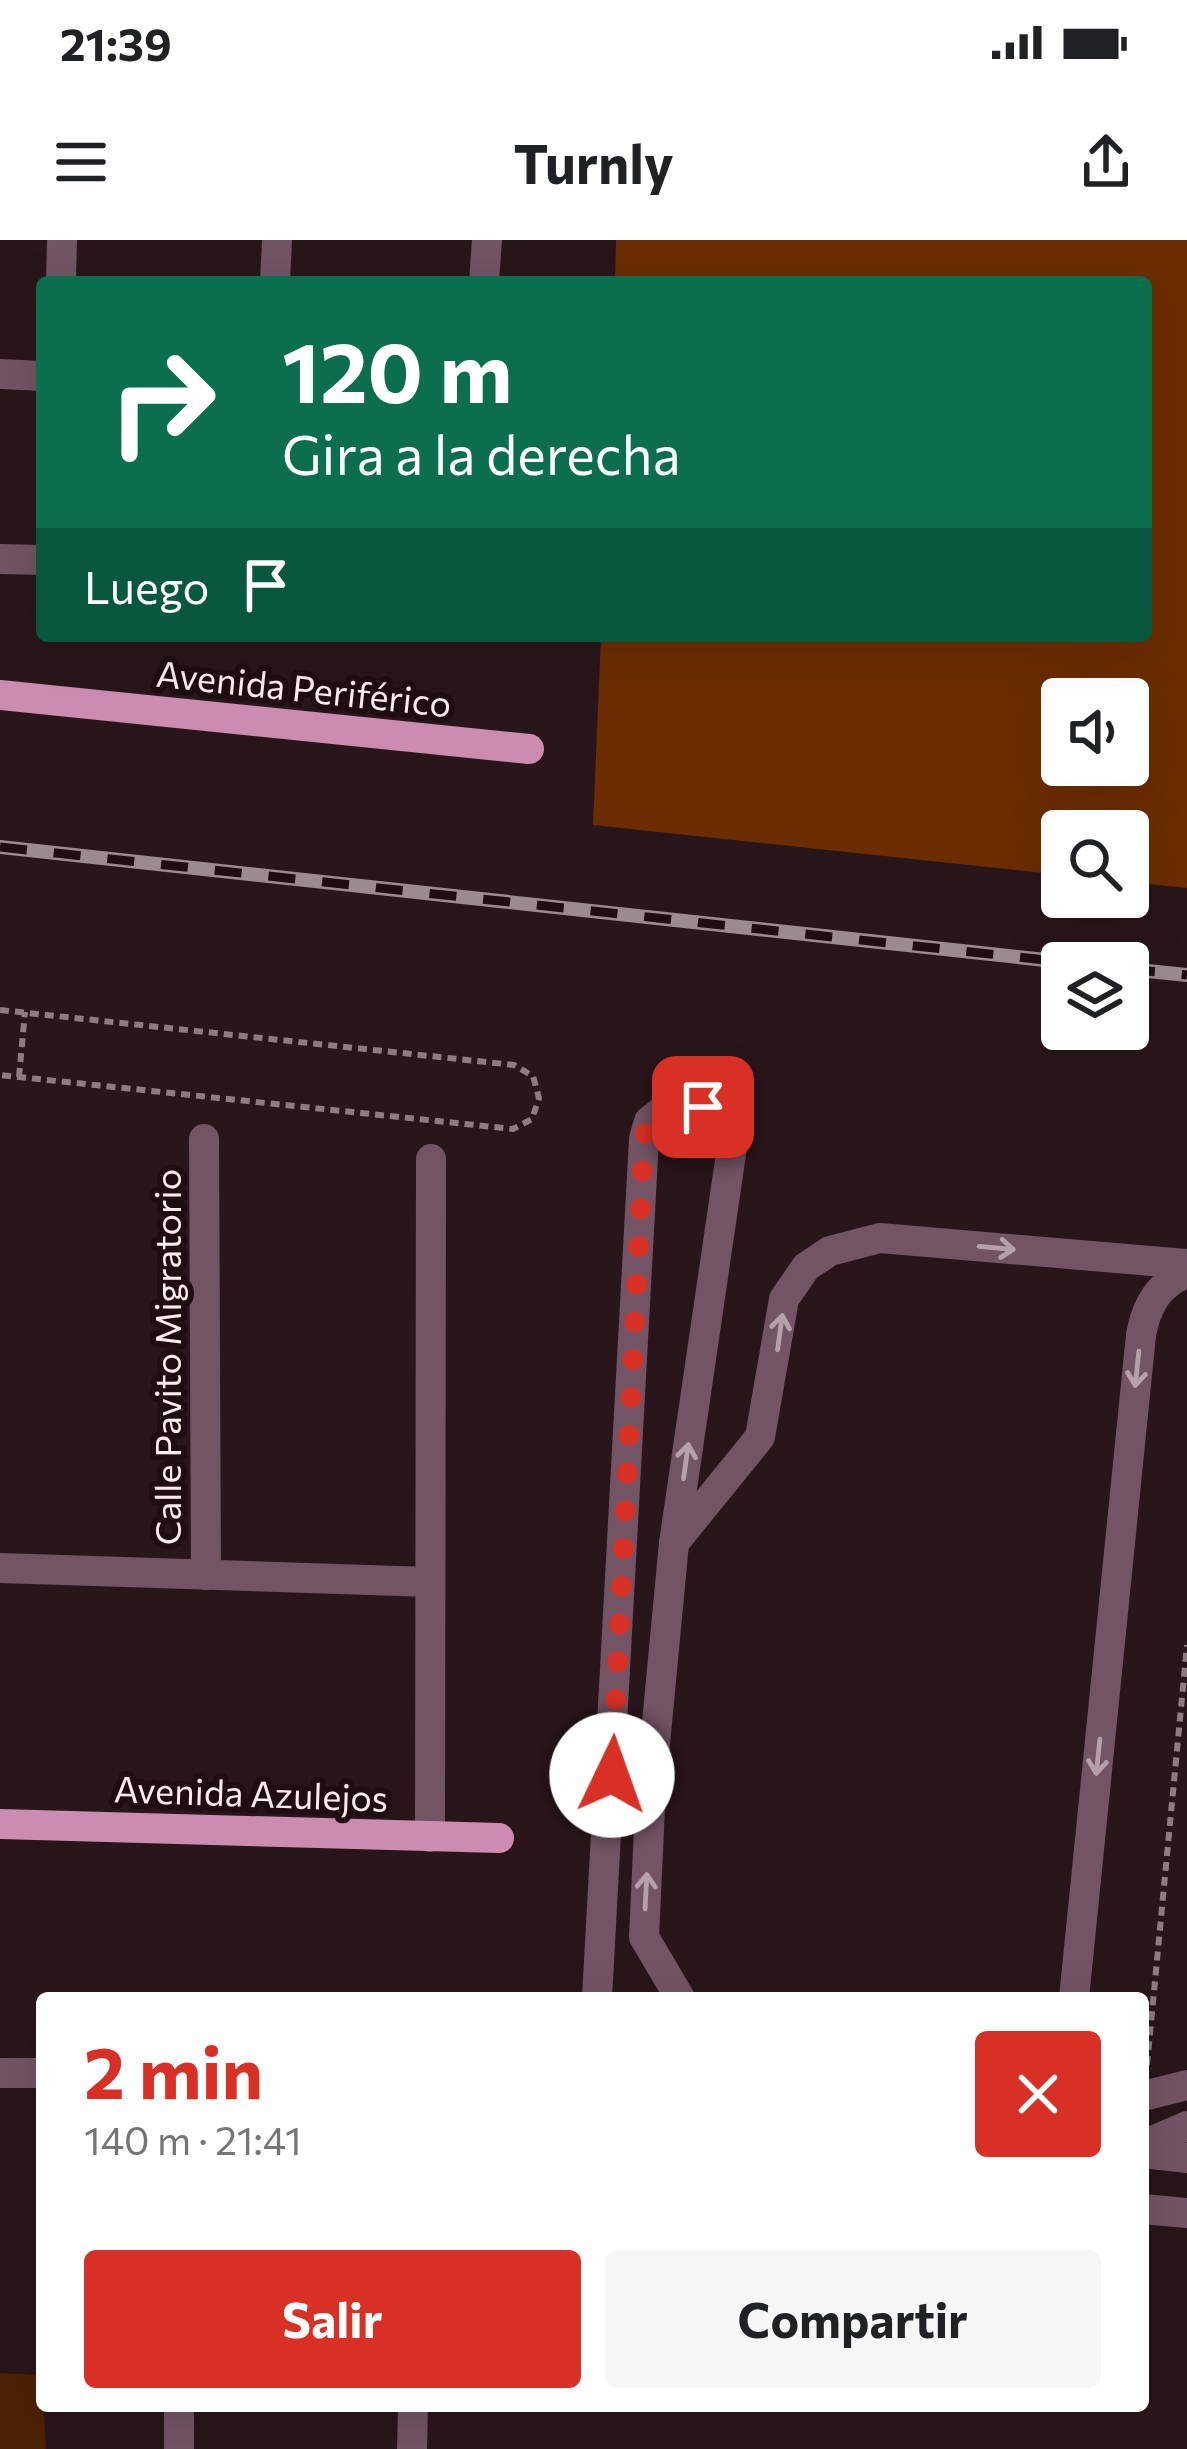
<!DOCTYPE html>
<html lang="es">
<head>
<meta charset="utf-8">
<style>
  :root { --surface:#fff; --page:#f6f6f6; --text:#202124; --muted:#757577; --accent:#d93025 }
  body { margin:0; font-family:Commissioner,sans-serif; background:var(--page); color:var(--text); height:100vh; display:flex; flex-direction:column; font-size:45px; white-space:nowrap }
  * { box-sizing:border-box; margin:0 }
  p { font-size:39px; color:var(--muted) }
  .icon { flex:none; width:66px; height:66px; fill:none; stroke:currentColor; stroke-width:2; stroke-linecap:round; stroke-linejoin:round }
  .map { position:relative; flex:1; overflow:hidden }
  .panel { position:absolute; left:36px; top:1752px; width:1113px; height:420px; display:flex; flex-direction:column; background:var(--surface); border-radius:12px; box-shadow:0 12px 48px #0002 }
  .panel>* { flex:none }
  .banner { position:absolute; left:36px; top:36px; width:1116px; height:366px; border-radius:12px; box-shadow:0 12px 48px #0002; background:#0b6e4f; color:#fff; overflow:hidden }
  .fabs { position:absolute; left:1041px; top:438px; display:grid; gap:24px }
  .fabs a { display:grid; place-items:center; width:108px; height:108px; border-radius:12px; background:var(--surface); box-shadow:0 12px 48px #0002; font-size:60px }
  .pin { position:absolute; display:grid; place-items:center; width:102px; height:102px; color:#fff; margin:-51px; border-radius:24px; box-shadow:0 6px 18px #0006 }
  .me { position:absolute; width:132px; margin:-66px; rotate:3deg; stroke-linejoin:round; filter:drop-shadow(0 0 9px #0008) }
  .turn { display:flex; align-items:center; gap:42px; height:252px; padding:0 48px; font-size:54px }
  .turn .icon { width:156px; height:156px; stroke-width:2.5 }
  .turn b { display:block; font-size:84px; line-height:102px }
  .then { display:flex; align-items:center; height:114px; padding:0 48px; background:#0003; gap:24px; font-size:45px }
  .round { display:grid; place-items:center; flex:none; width:126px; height:126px; border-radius:12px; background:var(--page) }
  .summary { display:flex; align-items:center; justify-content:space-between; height:204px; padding:0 48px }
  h1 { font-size:72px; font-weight:700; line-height:90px; color:var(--accent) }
  .primary-button { display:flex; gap:24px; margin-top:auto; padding:24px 48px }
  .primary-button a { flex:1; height:138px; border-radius:12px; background:var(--accent); color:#fff; font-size:48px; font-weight:700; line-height:138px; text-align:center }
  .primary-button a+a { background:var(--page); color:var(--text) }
  .status { display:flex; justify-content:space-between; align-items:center; height:84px; padding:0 60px; background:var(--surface); direction:ltr }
  .status svg { height:33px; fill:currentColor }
  header { display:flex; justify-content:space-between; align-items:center; height:156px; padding:0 48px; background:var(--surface); font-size:54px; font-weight:700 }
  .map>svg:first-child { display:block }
</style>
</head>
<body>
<div class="status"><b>21:39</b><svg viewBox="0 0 49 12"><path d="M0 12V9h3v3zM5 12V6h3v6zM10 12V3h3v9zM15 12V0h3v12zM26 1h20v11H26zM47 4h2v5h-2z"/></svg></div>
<header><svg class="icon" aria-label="menu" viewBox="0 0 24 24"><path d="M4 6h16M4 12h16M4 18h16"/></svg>Turnly<svg class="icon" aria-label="share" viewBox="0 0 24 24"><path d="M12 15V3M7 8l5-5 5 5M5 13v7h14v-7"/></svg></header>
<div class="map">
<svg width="1187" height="2209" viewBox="0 0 1187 2209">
  <rect width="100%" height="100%" fill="#29161a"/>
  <!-- green -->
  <path fill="#4d2104" d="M 0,2133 L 42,2135 L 46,2209 L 0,2209 Z"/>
  <!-- forest -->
  <path fill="#6c2d00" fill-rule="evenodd" d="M 616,0 L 1187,0 L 1187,648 L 1128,642 L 1128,591 L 1062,591 L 1062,635 L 593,585 L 601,396 L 1146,396 L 1146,42 L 615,42 ZM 1062,459 L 1128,459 L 1128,525 L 1062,525 Z"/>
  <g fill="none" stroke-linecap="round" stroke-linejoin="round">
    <!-- path -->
    <g stroke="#8d7d80" stroke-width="6" stroke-dasharray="9 6" stroke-linecap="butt">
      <path d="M 0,770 L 514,825 L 533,836 L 539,858 L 532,879 L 513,889 L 0,835"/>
      <path d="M 19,837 L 25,772"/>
      <path d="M 1147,1825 L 1187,1405"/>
    </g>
    <!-- minor -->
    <g stroke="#735465" stroke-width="30">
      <path d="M 61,42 L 62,0"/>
      <path d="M 275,42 L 277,0"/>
      <path d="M 484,42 L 487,0"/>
      <path d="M 0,134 L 42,136"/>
      <path d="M 0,319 L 42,320"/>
      <path d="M 204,899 L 206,1335"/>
      <path d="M 674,1303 L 760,1197 L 784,1059 L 806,1027 L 830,1011 L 880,998 L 1187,1024"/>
      <path d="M 0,1328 L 430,1342"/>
      <path d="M 430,1597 L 431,919"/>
      <path d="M 597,1758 L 644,899 L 649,881 L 671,864 L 703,867 L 726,882 L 732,907 L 674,1303 L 651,1546 L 644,1697 L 680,1758"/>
      <path d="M 1074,1758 L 1141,1095 C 1146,1067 1158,1043 1187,1033"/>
      <path d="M 0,1833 L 42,1833"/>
      <path d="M 1143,1856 L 1187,1845"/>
      <path d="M 1143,1905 L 1187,1886"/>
      <path d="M 1143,1913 L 1187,1918"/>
      <path d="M 1143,1969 L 1187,1973"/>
      <path d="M 179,2209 L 179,2166"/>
      <path d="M 412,2209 L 413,2166"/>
    </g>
    <!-- major -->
    <g stroke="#cb8caf" stroke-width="30">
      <path d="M 0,455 L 529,509"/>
      <path d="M 0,1584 L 499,1598"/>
    </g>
    <!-- rail casing -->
    <g stroke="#9b8b8e" stroke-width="14">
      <g id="rail">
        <path d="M 0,607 L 1073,723"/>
        <path d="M 1128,729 L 1187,735"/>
      </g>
    </g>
    <!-- rail -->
    <use href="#rail" stroke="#1f0d11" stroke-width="9" stroke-dasharray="27" stroke-linecap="butt"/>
  </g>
  <!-- one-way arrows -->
  <defs><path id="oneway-shaft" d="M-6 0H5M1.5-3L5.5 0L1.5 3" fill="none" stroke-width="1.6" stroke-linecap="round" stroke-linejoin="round" transform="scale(3)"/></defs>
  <g stroke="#b6a0aa">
    <use href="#oneway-shaft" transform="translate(997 1008) rotate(5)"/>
    <use href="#oneway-shaft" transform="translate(780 1092) rotate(-82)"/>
    <use href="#oneway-shaft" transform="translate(1137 1129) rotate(96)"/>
    <use href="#oneway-shaft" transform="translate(686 1221) rotate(-82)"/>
    <use href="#oneway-shaft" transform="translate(1098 1517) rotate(96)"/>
    <use href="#oneway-shaft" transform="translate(646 1651) rotate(-87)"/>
  </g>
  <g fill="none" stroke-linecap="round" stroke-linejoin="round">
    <!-- route -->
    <path stroke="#d93025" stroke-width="21" stroke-dasharray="0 37.8" d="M 612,1535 L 644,899 L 649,881 L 670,863 L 703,867"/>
  </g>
  <g text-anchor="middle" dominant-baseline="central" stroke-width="12" stroke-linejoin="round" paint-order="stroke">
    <!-- street labels -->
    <g font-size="36" fill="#faecef" stroke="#1f0d11">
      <text transform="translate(304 447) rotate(6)">Avenida Periférico</text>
      <text transform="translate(166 1117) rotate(-90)">Calle Pavito Migratorio</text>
      <text transform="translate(251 1552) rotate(2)">Avenida Azulejos</text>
    </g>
  </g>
</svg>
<div class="fabs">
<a><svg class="icon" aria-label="sound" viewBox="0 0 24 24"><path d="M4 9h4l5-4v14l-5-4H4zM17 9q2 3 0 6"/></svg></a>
<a><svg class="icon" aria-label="search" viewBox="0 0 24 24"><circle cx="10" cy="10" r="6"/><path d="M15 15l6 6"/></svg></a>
<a><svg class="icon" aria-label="layers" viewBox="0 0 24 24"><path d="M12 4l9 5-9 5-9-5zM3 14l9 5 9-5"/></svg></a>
</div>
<div class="pin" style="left:703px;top:867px;background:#d93025"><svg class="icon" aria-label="arrive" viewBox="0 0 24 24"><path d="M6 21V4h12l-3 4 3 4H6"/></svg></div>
<svg class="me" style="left:612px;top:1535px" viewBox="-20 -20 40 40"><circle r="19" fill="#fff"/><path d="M0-13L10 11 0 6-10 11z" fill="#d93025"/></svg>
<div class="banner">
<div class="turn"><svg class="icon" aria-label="right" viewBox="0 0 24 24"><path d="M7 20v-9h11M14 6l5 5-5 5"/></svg><div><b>120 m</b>Gira a la derecha</div></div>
<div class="then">Luego<svg class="icon" aria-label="arrive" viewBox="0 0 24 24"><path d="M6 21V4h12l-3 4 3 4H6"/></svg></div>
</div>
<section class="panel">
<div class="summary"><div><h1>2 min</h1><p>140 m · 21:41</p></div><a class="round" style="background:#d93025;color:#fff"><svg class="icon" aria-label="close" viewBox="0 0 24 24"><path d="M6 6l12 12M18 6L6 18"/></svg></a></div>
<div class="primary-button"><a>Salir</a><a>Compartir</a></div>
</section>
</div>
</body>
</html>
